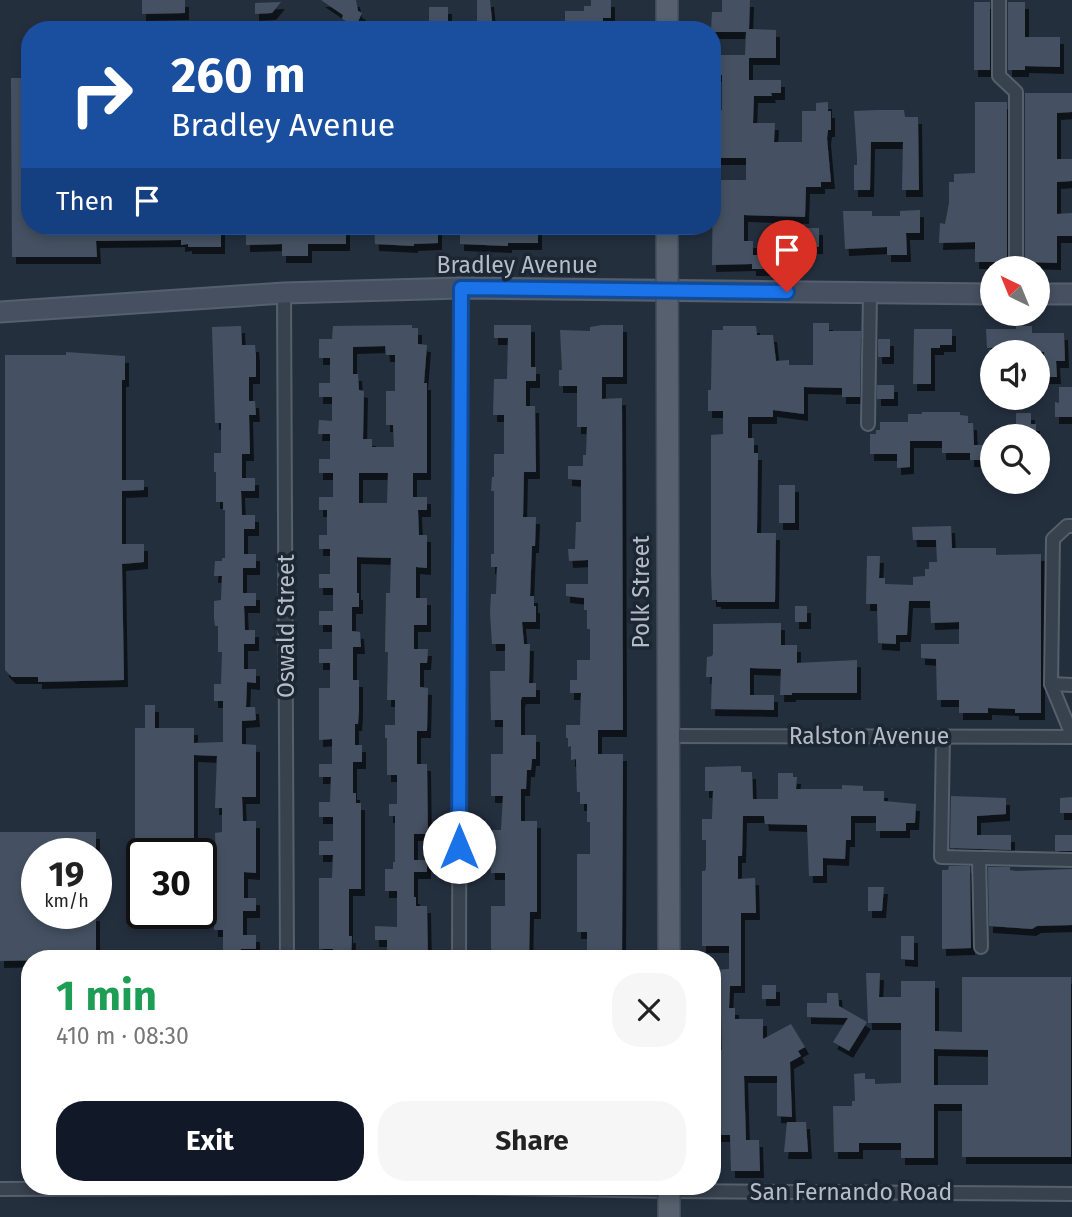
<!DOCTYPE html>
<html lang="en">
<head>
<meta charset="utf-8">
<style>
  :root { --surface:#fff; --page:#f6f6f6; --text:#222; --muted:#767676; --accent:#111827 }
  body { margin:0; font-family:"Fira Sans",sans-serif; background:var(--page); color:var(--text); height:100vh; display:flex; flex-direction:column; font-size:26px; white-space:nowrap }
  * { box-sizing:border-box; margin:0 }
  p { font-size:23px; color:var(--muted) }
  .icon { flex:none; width:38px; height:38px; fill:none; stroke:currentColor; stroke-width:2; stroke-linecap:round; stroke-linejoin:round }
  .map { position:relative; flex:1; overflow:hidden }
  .details { position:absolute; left:21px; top:950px; width:700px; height:245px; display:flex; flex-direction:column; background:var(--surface); border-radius:28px; box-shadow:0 4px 10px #0003 }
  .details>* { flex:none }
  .banner { position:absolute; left:21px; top:21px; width:700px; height:214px; border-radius:28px; box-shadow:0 4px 10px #0003; background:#1a4fa0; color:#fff; overflow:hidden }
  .needle { width:46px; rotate:317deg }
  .buttons { position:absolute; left:980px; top:256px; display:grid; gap:14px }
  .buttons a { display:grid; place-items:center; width:70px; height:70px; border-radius:50%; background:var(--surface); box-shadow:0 4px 10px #0003; font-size:35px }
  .speed { position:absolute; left:21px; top:838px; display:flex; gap:14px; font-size:35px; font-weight:700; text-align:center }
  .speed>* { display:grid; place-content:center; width:91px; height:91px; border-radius:50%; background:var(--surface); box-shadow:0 4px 10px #0003; line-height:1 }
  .speed small { font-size:18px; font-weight:400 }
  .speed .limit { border:4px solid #111; border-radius:10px; background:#fff; color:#111 }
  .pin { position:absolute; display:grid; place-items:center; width:60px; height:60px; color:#fff; margin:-72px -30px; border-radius:50% 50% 50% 0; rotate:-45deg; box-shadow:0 0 7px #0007 }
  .pin .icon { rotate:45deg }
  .me { position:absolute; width:77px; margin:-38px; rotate:0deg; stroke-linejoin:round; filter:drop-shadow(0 0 5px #0008) }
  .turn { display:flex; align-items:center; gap:24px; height:147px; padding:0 35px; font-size:32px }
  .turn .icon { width:91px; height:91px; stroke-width:2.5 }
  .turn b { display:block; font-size:49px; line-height:60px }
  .then { display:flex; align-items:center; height:66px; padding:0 35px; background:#0003; gap:14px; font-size:26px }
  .round { display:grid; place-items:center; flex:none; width:74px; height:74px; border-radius:28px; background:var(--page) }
  .summary { display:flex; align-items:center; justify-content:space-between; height:119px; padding:0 35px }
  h1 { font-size:42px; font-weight:700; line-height:52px; color:#1e9e55 }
  .action { display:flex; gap:14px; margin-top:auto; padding:14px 35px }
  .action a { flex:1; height:80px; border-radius:28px; background:var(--accent); color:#fff; font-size:28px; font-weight:700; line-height:80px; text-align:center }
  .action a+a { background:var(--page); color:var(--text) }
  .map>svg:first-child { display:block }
</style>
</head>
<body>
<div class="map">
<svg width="1072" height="1217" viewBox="0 0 1072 1217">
  <defs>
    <filter id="shadow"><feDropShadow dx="4" dy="7" stdDeviation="0" flood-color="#0009"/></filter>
  </defs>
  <rect width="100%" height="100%" fill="#242f3e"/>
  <!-- building -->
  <g fill="#455162" fill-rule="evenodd" filter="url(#shadow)">
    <path d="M 142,0 L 185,0 L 185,13 L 142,14 Z"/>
    <path d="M 321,0 L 356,0 L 358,11 L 362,13 L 356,26 L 342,19 L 343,15 Z"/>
    <path d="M 477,0 L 490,0 L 493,30 L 477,30 Z"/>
    <path d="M 591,0 L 611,0 L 611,18 L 603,18 L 603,30 L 569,30 L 569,25 L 565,25 L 565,11 L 584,11 L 584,6 L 591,6 Z"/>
    <path d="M 722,0 L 750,0 L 749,29 L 776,30 L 776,58 L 749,58 L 749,80 L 781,80 L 781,93 L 771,93 L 772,96 L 754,96 L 753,123 L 775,123 L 774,142 L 802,142 L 802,111 L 816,111 L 816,103 L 828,102 L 828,111 L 831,111 L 831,130 L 828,130 L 827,138 L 831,182 L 821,182 L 821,187 L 806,187 L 805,217 L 744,215 L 744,241 L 753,241 L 753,255 L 778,255 L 778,269 L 752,269 L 752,264 L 712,265 L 713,180 L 746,180 L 746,158 L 713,158 L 712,110 L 722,110 L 722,75 L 712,75 L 712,55 L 745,55 L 746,32 L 712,32 L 711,30 L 712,12 L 722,12 Z"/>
    <path d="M 281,2 L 272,13 L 255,14 L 255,3 Z"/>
    <rect x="974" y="2" width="16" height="68"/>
    <path d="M 1008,2 L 1025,2 L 1025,37 L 1060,37 L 1060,67 L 1025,66 L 1025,70 L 1008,70 Z"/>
    <rect x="429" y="7" width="19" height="23"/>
    <path d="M 11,78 L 30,78 L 30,226 L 221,226 L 221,247 L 188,247 L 188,244 L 181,245 L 181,240 L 96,241 L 97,257 L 12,257 Z"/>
    <path d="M 1025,93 L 1072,93 L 1072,112 L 1057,113 L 1057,159 L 1072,159 L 1072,181 L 1057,182 L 1057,214 L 1072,213 L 1072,236 L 1057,236 L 1057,263 L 1029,262 L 1029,258 L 1025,258 Z"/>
    <path d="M 975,102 L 1007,102 L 1007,258 L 1003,258 L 1003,262 L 975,262 L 975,242 L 939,243 L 940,223 L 945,224 L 949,203 L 949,182 L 954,182 L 954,174 L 975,173 Z"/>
    <path d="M 877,110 L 904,110 L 905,117 L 918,117 L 919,190 L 902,190 L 903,142 L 871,142 L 870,190 L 854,190 L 854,165 L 857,165 L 857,157 L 854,111 Z"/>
    <path d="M 920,210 L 920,233 L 906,233 L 907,255 L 887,255 L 887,247 L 845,249 L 843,211 L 872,211 L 872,216 L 900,216 L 900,211 Z"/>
    <path d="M 246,226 L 346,226 L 346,244 L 308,244 L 308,256 L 282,256 L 282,244 L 246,245 Z"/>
    <path d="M 374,226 L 438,226 L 438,243 L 414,244 L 414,246 L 375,244 Z"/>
    <path d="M 460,226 L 538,226 L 538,243 L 508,243 L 508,246 L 460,244 Z"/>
    <rect x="798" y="228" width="21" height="19"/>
    <path d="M 813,323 L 829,323 L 829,331 L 861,331 L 860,397 L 842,397 L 842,388 L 804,387 L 804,414 L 773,410 L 773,417 L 748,417 L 748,438 L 754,438 L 754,453 L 758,453 L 757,533 L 776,533 L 775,602 L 717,602 L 717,600 L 712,600 L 711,574 L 711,435 L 723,434 L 723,411 L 708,411 L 708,390 L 711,390 L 712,330 L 723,330 L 723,326 L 756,326 L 757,335 L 773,335 L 776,361 L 789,360 L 789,365 L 813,365 Z"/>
    <path d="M 412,325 L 412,328 L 418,328 L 418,344 L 427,345 L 424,383 L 427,383 L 427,473 L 413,473 L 413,497 L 427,497 L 427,510 L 418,510 L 419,535 L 427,535 L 427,568 L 416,567 L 416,598 L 427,598 L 427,625 L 414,625 L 414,649 L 428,649 L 427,663 L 420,663 L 420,687 L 428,688 L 427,731 L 417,731 L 417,764 L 427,764 L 428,834 L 414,834 L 414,860 L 427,860 L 427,872 L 414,872 L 414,897 L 416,897 L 416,906 L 427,906 L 428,959 L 387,959 L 387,940 L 375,940 L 375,926 L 397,927 L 397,891 L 385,891 L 385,869 L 393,869 L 393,862 L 395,862 L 395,816 L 389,816 L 389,804 L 397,804 L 397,775 L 387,775 L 387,738 L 385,738 L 385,725 L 395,725 L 395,700 L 387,700 L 388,652 L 385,652 L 386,593 L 390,593 L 391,558 L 357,557 L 357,593 L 359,593 L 359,607 L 352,607 L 352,631 L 360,632 L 361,647 L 353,647 L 353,680 L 359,680 L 359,710 L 358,724 L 355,724 L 355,745 L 362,745 L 362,762 L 353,762 L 353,793 L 356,793 L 356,803 L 361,803 L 361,889 L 349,889 L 349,936 L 352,936 L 351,959 L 333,959 L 333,949 L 319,949 L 319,878 L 332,878 L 333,855 L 319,855 L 319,841 L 333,841 L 333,817 L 319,817 L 319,802 L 330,802 L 331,777 L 319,777 L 319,764 L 332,764 L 332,739 L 319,740 L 319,688 L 330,688 L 330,663 L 319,663 L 319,649 L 332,649 L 332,625 L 319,625 L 319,611 L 333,611 L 333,588 L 319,588 L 319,574 L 330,574 L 330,549 L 319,549 L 319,535 L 327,535 L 327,510 L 319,510 L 319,497 L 333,497 L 333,473 L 319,473 L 319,459 L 330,459 L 330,434 L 318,434 L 319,420 L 332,421 L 332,397 L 319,397 L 319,383 L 330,383 L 330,358 L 319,358 L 319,339 L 332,339 L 333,326 ZM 385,346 L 386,355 L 395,355 L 395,391 L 386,391 L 386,425 L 393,425 L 394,447 L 372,447 L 372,439 L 363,439 L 364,391 L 359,390 L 358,374 L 353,374 L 353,347 ZM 359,473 L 388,473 L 387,503 L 359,503 Z"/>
    <path d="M 494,325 L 531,325 L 531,367 L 536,367 L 536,381 L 526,381 L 526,406 L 535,406 L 536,472 L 524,472 L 523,517 L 536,517 L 535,546 L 532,546 L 530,596 L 534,596 L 534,606 L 536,606 L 536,622 L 522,622 L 524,644 L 530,644 L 529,683 L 536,683 L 536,697 L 522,697 L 521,700 L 521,735 L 536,735 L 536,759 L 532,759 L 531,770 L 527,770 L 526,789 L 521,789 L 521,821 L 537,821 L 537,912 L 530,912 L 529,959 L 493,959 L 491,948 L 491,906 L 505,906 L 505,873 L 491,873 L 490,852 L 490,830 L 501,830 L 503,796 L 491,796 L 491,754 L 503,754 L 503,720 L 491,720 L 490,671 L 505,671 L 505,644 L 492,644 L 490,613 L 491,594 L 496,594 L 497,567 L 491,567 L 491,554 L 494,554 L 494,491 L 491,491 L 492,477 L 494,477 L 494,454 L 504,454 L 504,415 L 493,415 L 494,379 L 507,379 L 508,338 L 494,338 Z"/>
    <path d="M 602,325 L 623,325 L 623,377 L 602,377 L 602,399 L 622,398 L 623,730 L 598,730 L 598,754 L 623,754 L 622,958 L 587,959 L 587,932 L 577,932 L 577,854 L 590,854 L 590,822 L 587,822 L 587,804 L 580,804 L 580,792 L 577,792 L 576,759 L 571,760 L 571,746 L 568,747 L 568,738 L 566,738 L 566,725 L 580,725 L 581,693 L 570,693 L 570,680 L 577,680 L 577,660 L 590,660 L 590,629 L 587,629 L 587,610 L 584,610 L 584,598 L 566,596 L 566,584 L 588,584 L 588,560 L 569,561 L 568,549 L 575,549 L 576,522 L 581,522 L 581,480 L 568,479 L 568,466 L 583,466 L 583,455 L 586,455 L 587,427 L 577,427 L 577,386 L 559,386 L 559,370 L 562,370 L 560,330 L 590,331 L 590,327 Z"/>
    <path d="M 241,326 L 242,345 L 255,345 L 256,356 L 256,377 L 249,377 L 249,401 L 255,401 L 256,415 L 249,415 L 250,454 L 242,454 L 242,478 L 255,478 L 255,491 L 241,491 L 242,515 L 255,515 L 255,529 L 244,529 L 244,554 L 256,554 L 256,568 L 243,568 L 243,593 L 256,593 L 256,606 L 244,606 L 245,630 L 255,630 L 255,644 L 244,644 L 244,669 L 256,669 L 256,683 L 247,682 L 246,707 L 255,707 L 256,720 L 242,721 L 242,744 L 256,745 L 256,797 L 242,797 L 243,821 L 256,821 L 256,873 L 244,872 L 244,898 L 256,898 L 256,911 L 243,911 L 243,935 L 256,935 L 256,949 L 241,949 L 241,959 L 223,959 L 223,930 L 214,930 L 213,889 L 217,889 L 215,833 L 222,832 L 222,808 L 215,808 L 217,756 L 194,755 L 194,854 L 135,854 L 135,728 L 145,728 L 145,705 L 155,705 L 155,728 L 194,728 L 194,743 L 223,742 L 223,701 L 214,701 L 214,684 L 221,684 L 222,652 L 218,652 L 218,626 L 215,626 L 214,618 L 214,601 L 221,600 L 222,576 L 214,576 L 215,561 L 222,561 L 222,558 L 225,558 L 225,510 L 223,510 L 223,502 L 216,502 L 216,472 L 214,472 L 214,453 L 221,453 L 221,423 L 215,423 L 212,327 Z"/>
    <path d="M 1016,326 L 1032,326 L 1032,333 L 1064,333 L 1065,361 L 1056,361 L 1057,377 L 1045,377 L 1044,352 L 1016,352 L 1016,347 L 987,348 L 986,329 L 1016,329 Z"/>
    <path d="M 914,329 L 952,329 L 952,345 L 940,345 L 940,348 L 931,348 L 931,384 L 913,384 Z"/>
    <rect x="878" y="339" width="12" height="18"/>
    <path d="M 66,352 L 125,356 L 125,380 L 122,380 L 122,480 L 144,480 L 144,490 L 122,491 L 122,544 L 144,544 L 144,562 L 122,564 L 124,680 L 38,682 L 38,677 L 12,677 L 5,670 L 5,355 L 66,355 Z"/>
    <rect x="877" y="385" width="17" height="14"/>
    <path d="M 1059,387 L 1072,387 L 1072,417 L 1055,417 L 1055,402 L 1059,403 Z"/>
    <path d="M 922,412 L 960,412 L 960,415 L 968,416 L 968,423 L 973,423 L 974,445 L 984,445 L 984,460 L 970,460 L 970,453 L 942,453 L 942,441 L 910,441 L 910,467 L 897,468 L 897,454 L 870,454 L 870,434 L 876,434 L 876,430 L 880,430 L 880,422 L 908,422 L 908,414 L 922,414 Z"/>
    <path d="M 1016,413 L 1031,413 L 1031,424 L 1036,424 L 1036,436 L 1016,436 Z"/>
    <rect x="779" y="485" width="16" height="38"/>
    <path d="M 951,526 L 952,548 L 996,548 L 996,555 L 1041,554 L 1041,713 L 1015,713 L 1015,709 L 988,708 L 988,713 L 959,713 L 959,700 L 937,700 L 936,659 L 921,658 L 921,644 L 959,644 L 959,622 L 931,623 L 930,601 L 909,601 L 907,635 L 896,635 L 896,644 L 878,643 L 877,604 L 866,604 L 867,556 L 880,556 L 879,578 L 885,578 L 885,584 L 913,585 L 913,577 L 925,576 L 925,569 L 929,569 L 929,562 L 937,562 L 936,540 L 913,540 L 912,527 Z"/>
    <rect x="795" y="606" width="12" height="16"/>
    <path d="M 781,623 L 781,645 L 797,645 L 797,663 L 857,660 L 857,693 L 792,693 L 792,695 L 780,695 L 781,669 L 750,668 L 750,695 L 774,695 L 774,710 L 711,709 L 712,677 L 706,677 L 707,657 L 712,656 L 713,654 L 713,624 Z"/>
    <path d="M 741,766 L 741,772 L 752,772 L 753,799 L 778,799 L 778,773 L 793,773 L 793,777 L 797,777 L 796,789 L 842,789 L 842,785 L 863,786 L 863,791 L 884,791 L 884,801 L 916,804 L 915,823 L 906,823 L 906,831 L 876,831 L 876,816 L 851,816 L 851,840 L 846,840 L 845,859 L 823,858 L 823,876 L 809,876 L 807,825 L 765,824 L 764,816 L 743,816 L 742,856 L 738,856 L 738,879 L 755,878 L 756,913 L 741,913 L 741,986 L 730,986 L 729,1008 L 735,1008 L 735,1019 L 763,1019 L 763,1039 L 791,1024 L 805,1047 L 798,1051 L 801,1056 L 790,1062 L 792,1117 L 777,1116 L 777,1076 L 744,1076 L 746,1140 L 759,1140 L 760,1171 L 731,1171 L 730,1135 L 712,1135 L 713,1050 L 722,1050 L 721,1015 L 712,1015 L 712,970 L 729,969 L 729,946 L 702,946 L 702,871 L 705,871 L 706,868 L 706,840 L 702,840 L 702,819 L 712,819 L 713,791 L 705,791 L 705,767 Z"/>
    <path d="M 951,796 L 1006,798 L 1006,814 L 977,816 L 977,835 L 1011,835 L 1011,850 L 950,848 Z"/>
    <path d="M 1072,797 L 1072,813 L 1060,813 L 1060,798 Z"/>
    <path d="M 0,832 L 96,832 L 96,854 L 37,854 L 37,914 L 96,914 L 96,959 L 0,961 Z"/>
    <rect x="1055" y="835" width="17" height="16"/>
    <path d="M 949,866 L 970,866 L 971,948 L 942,949 L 942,870 L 948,870 Z"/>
    <path d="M 988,867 L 1010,867 L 1010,870 L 1016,871 L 1072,869 L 1072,925 L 1037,926 L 1032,929 L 989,926 Z"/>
    <path d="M 868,887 L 884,887 L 882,911 L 868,911 Z"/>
    <path d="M 901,936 L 914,936 L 914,960 L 901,959 Z"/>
    <path d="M 866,973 L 880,973 L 879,997 L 901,997 L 901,981 L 935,981 L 935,1031 L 962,1032 L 962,977 L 1071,977 L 1071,1157 L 962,1157 L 962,1104 L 934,1104 L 934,1158 L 901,1158 L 901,1143 L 859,1143 L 859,1152 L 834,1152 L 833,1106 L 852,1106 L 852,1101 L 855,1101 L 854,1074 L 865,1073 L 865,1079 L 875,1079 L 875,1084 L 901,1083 L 901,1023 L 868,1023 ZM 934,1049 L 988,1050 L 988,1085 L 934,1085 Z"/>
    <rect x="762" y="985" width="14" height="14"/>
    <path d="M 827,993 L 838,993 L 839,1006 L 867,1022 L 849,1051 L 833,1042 L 848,1018 L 807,1017 L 807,1003 L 827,1003 Z"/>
    <path d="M 787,1122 L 806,1122 L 808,1152 L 784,1152 Z"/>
  </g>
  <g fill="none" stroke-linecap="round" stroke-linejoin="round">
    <!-- street casing -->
    <g stroke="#565f6c" stroke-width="16">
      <g id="street">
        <path d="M 999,0 L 999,76 L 1016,92 L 1016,268"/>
        <path d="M 284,293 L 287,959"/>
        <path d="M 868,424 L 870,293"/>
        <path d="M 1072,526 L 1067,526 L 1053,539 L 1051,684 L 1072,735"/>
        <path d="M 1051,684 L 1072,685"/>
        <path d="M 667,736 L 1072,737"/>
        <path d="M 943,737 L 941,857 L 1072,860"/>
        <path d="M 979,858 L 981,947"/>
        <path d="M 459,959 L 461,288"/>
        <path d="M 0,1189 L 458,1187 L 669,1191 L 1072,1194"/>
      </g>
    </g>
    <!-- secondary casing -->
    <g stroke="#565f6c" stroke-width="23">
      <g id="secondary">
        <path d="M 1038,294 L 1072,294"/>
        <path d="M 0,312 L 284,293 L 461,288 L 992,294"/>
      </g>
    </g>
    <!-- primary casing -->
    <g stroke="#414a57" stroke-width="24">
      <g id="primary">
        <path d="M 667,0 L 667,30"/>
        <path d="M 667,226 L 669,959"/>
        <path d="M 669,1217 L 669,1186"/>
      </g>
    </g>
    <!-- street -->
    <use href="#street" stroke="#38414e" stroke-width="12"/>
    <!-- secondary -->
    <use href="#secondary" stroke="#465061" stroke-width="19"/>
    <!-- primary -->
    <use href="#primary" stroke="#56606e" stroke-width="21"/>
  </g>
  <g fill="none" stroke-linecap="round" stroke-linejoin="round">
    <!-- route casing -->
    <g stroke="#114b97" stroke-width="18">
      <path id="route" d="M 459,847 L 461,288 L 787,292"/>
    </g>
    <!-- route -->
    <use href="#route" stroke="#1a73e8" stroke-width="12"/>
  </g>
  <g text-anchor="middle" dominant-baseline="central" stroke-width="7" stroke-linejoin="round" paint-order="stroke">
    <!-- street labels -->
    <g font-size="23" fill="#b4bcc9" stroke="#1d2633">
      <text x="517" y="265">Bradley Avenue</text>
      <text transform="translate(641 592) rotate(-90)">Polk Street</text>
      <text transform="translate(286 626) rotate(-90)">Oswald Street</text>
      <text x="869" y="736">Ralston Avenue</text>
      <text x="851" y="1192">San Fernando Road</text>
    </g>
  </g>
</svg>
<div class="buttons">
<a><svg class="needle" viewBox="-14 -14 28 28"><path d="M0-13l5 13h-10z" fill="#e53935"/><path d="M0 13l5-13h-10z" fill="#767676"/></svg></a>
<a><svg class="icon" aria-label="sound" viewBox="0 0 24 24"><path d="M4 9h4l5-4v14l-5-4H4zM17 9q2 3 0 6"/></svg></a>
<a><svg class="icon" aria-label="search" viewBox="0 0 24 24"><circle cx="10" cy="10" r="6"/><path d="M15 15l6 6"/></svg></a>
</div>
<div class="speed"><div>19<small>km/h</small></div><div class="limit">30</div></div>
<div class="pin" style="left:787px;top:292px;background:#d93025"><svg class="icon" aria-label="arrive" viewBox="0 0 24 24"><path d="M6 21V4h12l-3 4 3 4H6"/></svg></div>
<svg class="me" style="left:459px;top:847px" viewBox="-20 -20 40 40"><circle r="19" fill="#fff"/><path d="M0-13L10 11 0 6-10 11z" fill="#1a73e8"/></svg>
<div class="banner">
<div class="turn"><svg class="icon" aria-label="right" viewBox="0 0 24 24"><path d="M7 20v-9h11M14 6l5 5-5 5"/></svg><div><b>260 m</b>Bradley Avenue</div></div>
<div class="then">Then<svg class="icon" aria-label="arrive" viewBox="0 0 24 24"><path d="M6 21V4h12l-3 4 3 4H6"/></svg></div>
</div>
<section class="details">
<div class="summary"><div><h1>1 min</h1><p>410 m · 08:30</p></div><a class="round"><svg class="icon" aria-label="close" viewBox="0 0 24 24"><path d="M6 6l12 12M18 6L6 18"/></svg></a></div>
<div class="action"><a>Exit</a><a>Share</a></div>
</section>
</div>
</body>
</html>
